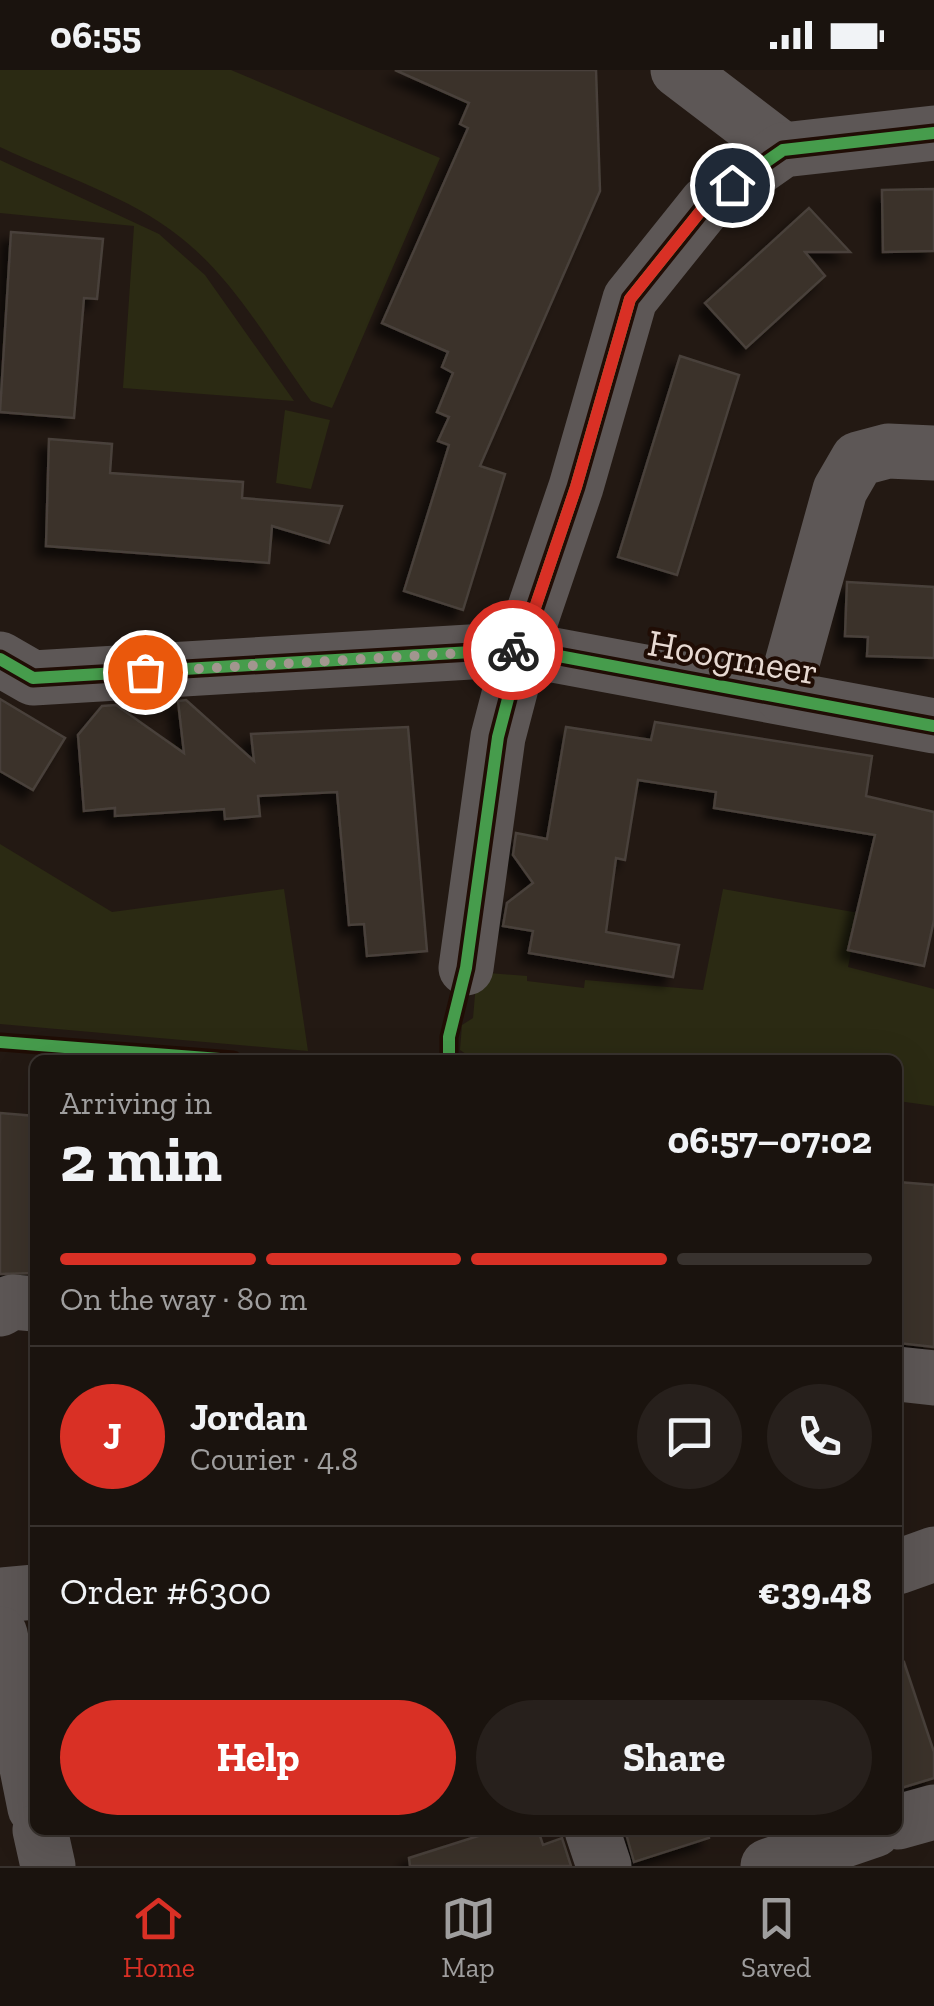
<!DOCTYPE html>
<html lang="en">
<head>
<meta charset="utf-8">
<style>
	:root { --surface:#1a130e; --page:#27201c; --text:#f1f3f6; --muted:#9f9e9e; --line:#38322e; --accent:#d93025 }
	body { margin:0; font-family:"Zilla Slab",serif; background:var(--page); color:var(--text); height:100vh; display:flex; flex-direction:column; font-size:38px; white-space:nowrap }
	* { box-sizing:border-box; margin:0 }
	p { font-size:32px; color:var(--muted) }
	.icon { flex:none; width:55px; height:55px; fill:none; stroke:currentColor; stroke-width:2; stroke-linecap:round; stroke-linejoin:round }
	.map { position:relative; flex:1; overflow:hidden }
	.side { position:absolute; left:30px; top:985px; width:872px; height:780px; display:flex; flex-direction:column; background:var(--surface); border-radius:15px; box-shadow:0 10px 40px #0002,0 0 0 2px var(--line) }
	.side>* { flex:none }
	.pin { position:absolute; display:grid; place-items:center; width:85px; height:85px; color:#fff; margin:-42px; border:5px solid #fff; border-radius:50%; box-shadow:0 2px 10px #0007 }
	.courier { position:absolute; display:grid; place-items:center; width:100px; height:100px; margin:-50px; border:8px solid #d93025; border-radius:50%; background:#fff; color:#222; box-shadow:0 2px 12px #0007 }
	.headline em { font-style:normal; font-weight:700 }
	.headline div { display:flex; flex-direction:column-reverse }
	.headline { display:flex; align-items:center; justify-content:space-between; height:170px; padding:0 30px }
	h1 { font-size:65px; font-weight:700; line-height:75px }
	.bar { display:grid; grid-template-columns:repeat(4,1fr); gap:15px 10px; align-content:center; height:120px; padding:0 30px }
	.bar i { height:12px; border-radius:8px; background:var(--line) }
	.bar .selected { background:var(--accent) }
	.bar p { grid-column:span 4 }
	.line { display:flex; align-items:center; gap:25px; padding:0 30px; border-top:2px solid var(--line) }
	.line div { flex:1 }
	.round { display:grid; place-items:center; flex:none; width:105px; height:105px; border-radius:52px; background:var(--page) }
	.cta { display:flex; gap:20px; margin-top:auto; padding:20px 30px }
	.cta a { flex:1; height:115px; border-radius:60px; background:var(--accent); color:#fff; font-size:40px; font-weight:700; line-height:115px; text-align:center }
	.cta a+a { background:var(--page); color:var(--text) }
	.status { display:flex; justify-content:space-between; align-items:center; height:70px; padding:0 50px; background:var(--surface); direction:ltr }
	.status svg { height:28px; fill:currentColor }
	.dock { display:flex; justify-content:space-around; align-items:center; height:140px; border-top:2px solid var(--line); background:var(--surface); font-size:28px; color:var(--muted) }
	.dock a { display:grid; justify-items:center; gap:5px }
	.dock .selected { color:var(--accent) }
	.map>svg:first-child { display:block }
	.green { fill:#2b2a13 }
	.building { fill:#3a322a; stroke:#48413a; stroke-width:2.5; filter:url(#shadow) }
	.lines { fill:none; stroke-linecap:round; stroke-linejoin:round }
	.minor { stroke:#5d5756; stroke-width:55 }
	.cycleway-casing { stroke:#200d05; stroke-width:19 }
	.cycleway { stroke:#469c4c; stroke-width:12 }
	.done { stroke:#a2968f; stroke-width:10; stroke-dasharray:0 18 }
	.route { stroke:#d93025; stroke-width:12 }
	.labels { text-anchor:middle; stroke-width:8; stroke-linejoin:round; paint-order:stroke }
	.street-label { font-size:38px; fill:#e7d9d2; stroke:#200d05 }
</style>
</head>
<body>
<div class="status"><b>06:55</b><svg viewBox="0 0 49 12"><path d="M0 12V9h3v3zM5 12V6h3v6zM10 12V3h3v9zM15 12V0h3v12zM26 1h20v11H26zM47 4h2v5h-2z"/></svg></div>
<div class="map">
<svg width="934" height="1796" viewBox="0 0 934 1796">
	<defs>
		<filter id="shadow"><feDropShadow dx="-9" dy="9" stdDeviation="5" flood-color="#0009"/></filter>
	</defs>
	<rect width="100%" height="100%" fill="#231913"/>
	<g class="green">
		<path d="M0,0h231l209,88 -108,250 -21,-7c-40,-55 -77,-122 -131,-164 -51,-41 -121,-62 -180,-90z"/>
		<path d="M0,90l159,74 46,41 89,126 -171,-13 11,-162 -134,-13z"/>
		<path d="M285,340l45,10 -19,69 -35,-6z"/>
		<path d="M0,774l112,68 172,-23 24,162 -308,-27z"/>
		<path d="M723,819l136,24 -11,54 86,22v117l-36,-5v-41h-423l-15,-10 2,-25 11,-7 4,-46 50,4v5l57,7 1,-8 118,10z"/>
	</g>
	<g class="building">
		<path d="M395,0h201l4,121 -120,275 25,8 -42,136 -59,-19 45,-146 -11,-4 11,-24 -12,-5 16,-39 -11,-6 6,-15 -66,-29 86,-195 -8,-4 9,-21z"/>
		<path d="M934,119v62l-51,1 -1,-62z"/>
		<path d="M809,138l41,44h-45l20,24 -79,72 -41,-45z"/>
		<path d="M11,162l92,7 -6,60 -13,-1 -10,120 -74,-6z"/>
		<path d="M680,286l59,19 -62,200 -59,-18z"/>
		<path d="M49,369l63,5 -2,29 133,9 -1,16 100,8 -13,37 -57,-17 -3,37 -223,-17z"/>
		<path d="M847,512l87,5v71l-67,-2 1,-19 -23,-1z"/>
		<path d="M0,629l65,39 -32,52 -33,-19z"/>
		<path d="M186,630l68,61 -3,-27 157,-7 19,224 -60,5 -3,-32 -15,1 -12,-133 -79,4 2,20 -35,3 -1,-10 -109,7v-8l-31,3 -6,-76 24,-29 14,-1 68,48 -6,-52z"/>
		<path d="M655,652l217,34 -6,40 68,16v108l-10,46 -76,-16 27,-115 -161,-27 2,-16 -78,-12 -13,80 -9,-2 -10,74 73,13 -6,32 -144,-24 4,-22 -30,-5 4,-23 26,-20 -20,-28 3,-22 31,6 19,-112 85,13z"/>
		<path d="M0,1043l35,3v157l-35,1z"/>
		<path d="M898,1112l36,3v162l-36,-4z"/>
		<path d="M904,1592l30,90v26l-36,11v-126z"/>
		<path d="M497,1760h41l5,15 19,-7 9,28h-161l-1,-8z"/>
		<path d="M625,1760h83l1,8 -75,24z"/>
	</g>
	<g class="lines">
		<g class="minor">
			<path d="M678,0l105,80"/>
			<path d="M0,589l33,19 488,-29 413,77"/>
			<path d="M783,626l57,-206 18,-31 30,-8 46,2"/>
			<path d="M466,898l32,-231 23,-88 55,-162 54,-188 77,-96 76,-53 151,-17"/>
			<path d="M0,1239l12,-7 23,2"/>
			<path d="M898,1304l36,4"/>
			<path d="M898,1497l36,-13"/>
			<path d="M0,1525l35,-3"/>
			<path d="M0,1564l35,174"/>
			<path d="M898,1752l36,-10"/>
			<path d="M40,1760l8,36"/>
			<path d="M592,1760l12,36"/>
			<path d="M768,1796l106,-36"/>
		</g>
		<defs>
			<g id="cycleway">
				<path d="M0,589l33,19 488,-29 413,77"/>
				<path d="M0,972l233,18"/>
				<path d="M449,990v-23l17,-69 32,-231 23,-88 55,-162 54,-188 77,-96 76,-53 151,-17"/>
			</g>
		</defs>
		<use href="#cycleway" class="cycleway-casing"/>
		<use href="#cycleway" class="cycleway"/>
	</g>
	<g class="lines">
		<path class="done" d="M145,602l368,-22"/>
		<path class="route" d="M513,580l8,-1 55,-162 54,-188 77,-96 25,-18"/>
	</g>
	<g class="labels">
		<g class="street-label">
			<text transform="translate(733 587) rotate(10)" y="13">Hoogmeer</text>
		</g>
	</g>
</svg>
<div class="pin" style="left:145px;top:602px;background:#ea580c"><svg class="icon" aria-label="bag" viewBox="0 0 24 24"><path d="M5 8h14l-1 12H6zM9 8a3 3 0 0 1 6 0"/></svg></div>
<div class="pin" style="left:732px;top:115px;background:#1f2937"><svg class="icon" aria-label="home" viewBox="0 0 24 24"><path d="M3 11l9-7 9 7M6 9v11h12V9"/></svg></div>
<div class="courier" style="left:513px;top:580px"><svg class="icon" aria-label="bike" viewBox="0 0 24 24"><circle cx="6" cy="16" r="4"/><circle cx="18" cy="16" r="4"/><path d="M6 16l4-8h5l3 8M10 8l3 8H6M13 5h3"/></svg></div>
<section class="side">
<div class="headline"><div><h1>2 min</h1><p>Arriving in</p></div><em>06:57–07:02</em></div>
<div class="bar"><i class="selected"></i><i class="selected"></i><i class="selected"></i><i></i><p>On the way · 80 m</p></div>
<div class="line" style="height:180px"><b class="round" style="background:var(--accent);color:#fff">J</b><div><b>Jordan</b><p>Courier · 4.8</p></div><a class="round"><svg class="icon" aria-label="chat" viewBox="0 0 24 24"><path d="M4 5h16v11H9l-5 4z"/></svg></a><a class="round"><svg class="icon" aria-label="phone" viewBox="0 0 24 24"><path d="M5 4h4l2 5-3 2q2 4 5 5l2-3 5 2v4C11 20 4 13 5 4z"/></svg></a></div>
<div class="line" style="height:130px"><div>Order #6300</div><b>€39.48</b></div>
<div class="cta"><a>Help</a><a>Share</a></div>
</section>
</div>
<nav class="dock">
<a class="selected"><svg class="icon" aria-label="home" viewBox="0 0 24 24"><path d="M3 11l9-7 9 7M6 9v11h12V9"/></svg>Home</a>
<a><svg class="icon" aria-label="map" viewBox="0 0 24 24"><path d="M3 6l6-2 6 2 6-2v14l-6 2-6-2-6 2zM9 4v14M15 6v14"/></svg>Map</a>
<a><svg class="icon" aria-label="saved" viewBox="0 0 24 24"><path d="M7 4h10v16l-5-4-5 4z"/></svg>Saved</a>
</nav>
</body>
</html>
